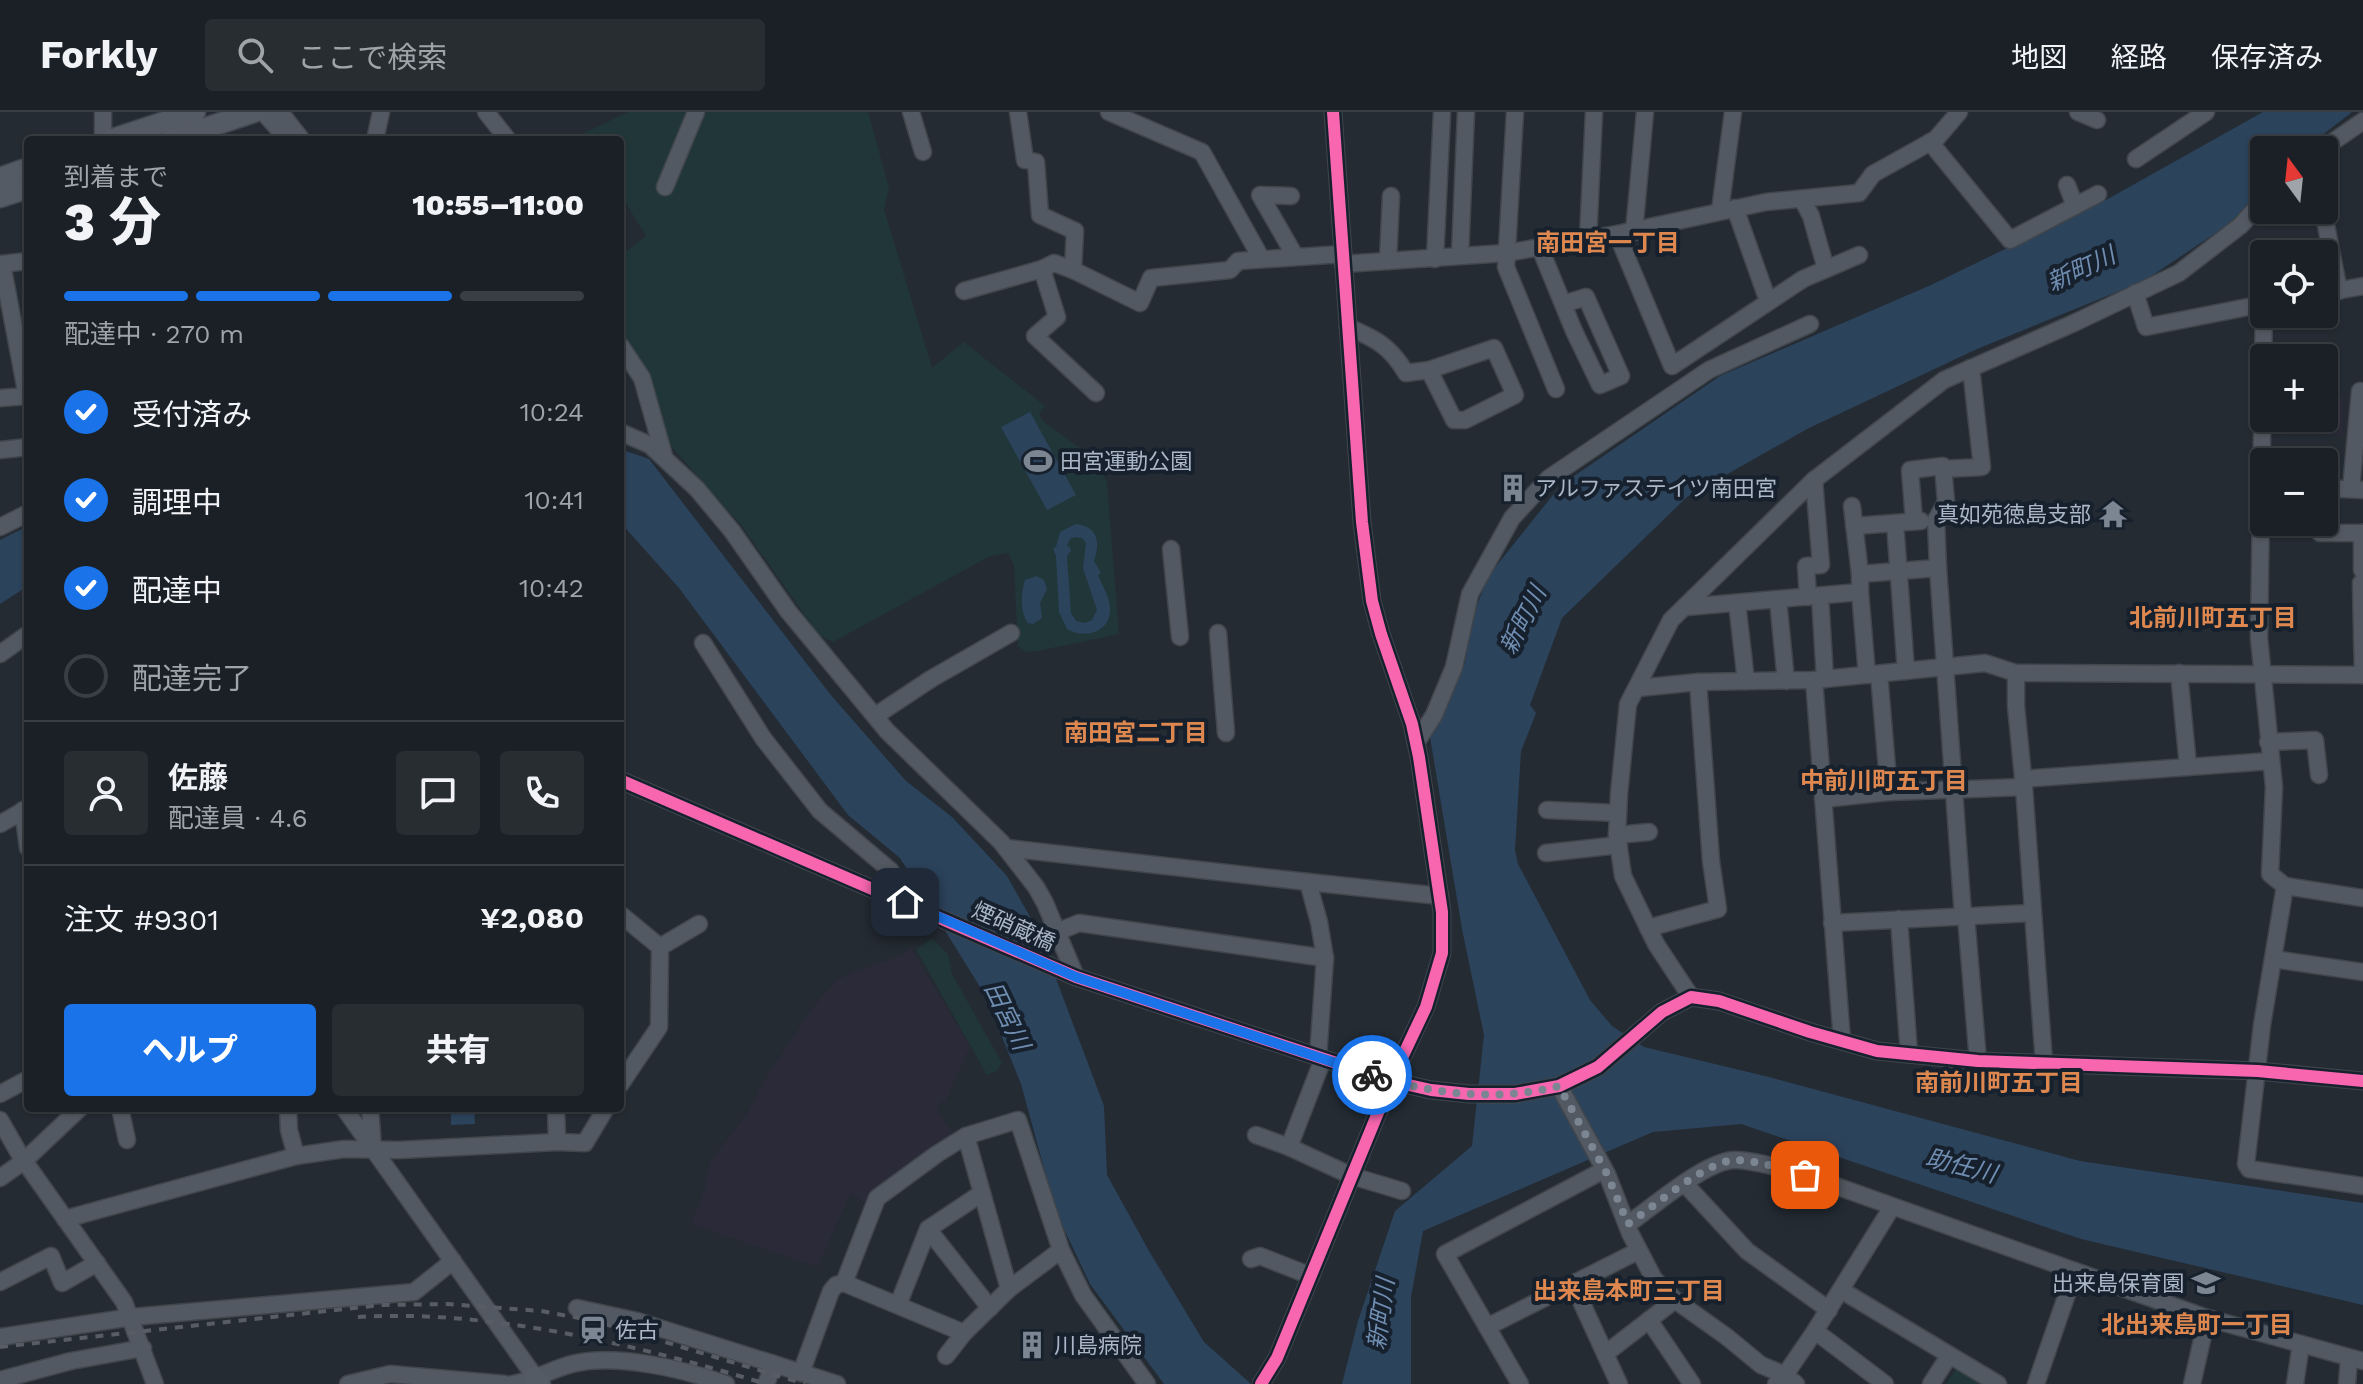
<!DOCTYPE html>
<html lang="ja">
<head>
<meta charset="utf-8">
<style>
	:root { --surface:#1b2026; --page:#282d32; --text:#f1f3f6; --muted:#a0a3a7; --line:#393e43; --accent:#1a73e8 }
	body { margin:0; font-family:"Work Sans","Noto Sans JP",sans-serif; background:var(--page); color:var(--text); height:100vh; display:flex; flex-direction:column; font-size:30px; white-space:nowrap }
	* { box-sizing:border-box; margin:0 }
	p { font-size:26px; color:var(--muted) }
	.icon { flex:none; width:44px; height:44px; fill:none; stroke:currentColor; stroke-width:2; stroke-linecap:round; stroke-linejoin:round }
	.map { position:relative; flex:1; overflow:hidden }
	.sheet { position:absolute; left:24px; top:24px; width:600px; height:976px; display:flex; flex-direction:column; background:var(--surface); border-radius:8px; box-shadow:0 2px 6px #0004,0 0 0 2px var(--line) }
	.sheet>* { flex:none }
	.needle { width:52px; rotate:345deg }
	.controls { position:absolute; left:2250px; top:24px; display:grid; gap:16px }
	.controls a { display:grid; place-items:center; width:88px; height:88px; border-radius:8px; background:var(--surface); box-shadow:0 2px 6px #0004,0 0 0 2px var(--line); font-size:40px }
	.pin { position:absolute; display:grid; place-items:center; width:68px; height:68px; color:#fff; margin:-34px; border-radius:16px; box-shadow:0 4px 12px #0006 }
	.courier { position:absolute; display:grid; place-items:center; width:80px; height:80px; margin:-40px; border:6px solid #1a73e8; border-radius:50%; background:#fff; color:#222; box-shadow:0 2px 10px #0007 }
	.head em { font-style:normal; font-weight:800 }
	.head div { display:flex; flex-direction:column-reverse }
	.head { display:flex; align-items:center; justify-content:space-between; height:136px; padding:0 40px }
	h1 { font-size:52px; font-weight:800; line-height:60px }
	.bar { display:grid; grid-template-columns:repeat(4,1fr); gap:12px 8px; align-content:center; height:96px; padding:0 40px }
	.bar i { height:10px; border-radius:6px; background:var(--line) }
	.bar .active { background:var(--accent) }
	.bar p { grid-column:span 4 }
	.line { display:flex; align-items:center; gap:20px; padding:0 40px; border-top:2px solid var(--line) }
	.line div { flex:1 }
	.round { display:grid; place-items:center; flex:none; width:84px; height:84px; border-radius:8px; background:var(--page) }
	ol { padding:0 40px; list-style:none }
	li { display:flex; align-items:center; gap:24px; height:88px }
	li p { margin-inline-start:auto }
	li .icon { padding:8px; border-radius:50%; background:var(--accent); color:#fff; stroke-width:4 }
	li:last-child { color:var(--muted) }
	li i { width:44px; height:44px; border:4px solid var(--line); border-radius:50% }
	.action { display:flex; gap:16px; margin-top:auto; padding:16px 40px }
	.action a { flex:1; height:92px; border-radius:8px; background:var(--accent); color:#fff; font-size:32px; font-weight:800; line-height:92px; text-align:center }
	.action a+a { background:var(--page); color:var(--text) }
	header { display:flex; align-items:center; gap:48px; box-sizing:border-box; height:112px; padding:0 40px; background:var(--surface); border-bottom:2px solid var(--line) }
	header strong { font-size:38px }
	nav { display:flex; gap:44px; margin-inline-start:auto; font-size:28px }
	.search { width:560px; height:72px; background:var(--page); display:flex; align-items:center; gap:20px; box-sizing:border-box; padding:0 28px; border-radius:8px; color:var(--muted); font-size:30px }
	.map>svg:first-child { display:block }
	.medical { fill:#2b2a39 }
	.green { fill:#213639 }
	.water { fill:#2c435c; fill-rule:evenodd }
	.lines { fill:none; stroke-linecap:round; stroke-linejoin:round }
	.minor-casing { stroke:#40464c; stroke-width:19 }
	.major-casing { stroke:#414750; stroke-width:23 }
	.minor { stroke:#535962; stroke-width:16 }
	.major { stroke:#555b64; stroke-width:20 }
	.rail { stroke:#585d65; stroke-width:4; stroke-dasharray:8 8; stroke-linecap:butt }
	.cycleway-casing { stroke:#17212e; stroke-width:17 }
	.cycleway { stroke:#f766af; stroke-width:12 }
	.done { stroke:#7c8693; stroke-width:8; stroke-dasharray:0 14.4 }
	.route { stroke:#1a73e8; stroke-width:10 }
	.labels { text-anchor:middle; stroke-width:8; stroke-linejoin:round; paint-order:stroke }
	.poi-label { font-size:22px; fill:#abb7c7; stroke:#17212e; text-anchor:start }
	.street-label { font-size:22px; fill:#abb7c7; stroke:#17212e }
	.neighbourhood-label { font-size:24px; font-weight:bold; fill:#de884f; stroke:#17212e }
	.water-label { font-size:24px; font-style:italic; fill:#708eb2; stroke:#17212e }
</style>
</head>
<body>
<header>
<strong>Forkly</strong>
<div class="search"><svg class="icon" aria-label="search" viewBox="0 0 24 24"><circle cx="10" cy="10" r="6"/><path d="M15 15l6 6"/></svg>ここで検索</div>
<nav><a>地図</a><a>経路</a><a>保存済み</a></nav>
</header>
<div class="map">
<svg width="2363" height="1272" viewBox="0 0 2363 1272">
	<rect width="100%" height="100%" fill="#242b33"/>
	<g class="medical">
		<path d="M2324,285h19v38h-60v-17h41z"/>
		<path d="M911,836l59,99 -25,55 -3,-1 -5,8 17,27 -85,70 -18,-13 -34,74 -126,-43 14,-34 1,-15 7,-17 33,-43 21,-39 45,-68 25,-28 19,-9 44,-15z"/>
	</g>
	<g class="green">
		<path d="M628,0h240l21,76 -5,21 48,159 32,-26 81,64 -6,8 4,7 49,36 15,25 12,152 -81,17 -12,1 -8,-6 -4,-81 -6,-12 -18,3 -157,86 -14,-7 -78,-110 -71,-80 -27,-77 -23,-33v-79l26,-20 -26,-42v-54h-34l-4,-6z"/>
		<path d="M932,827l16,15 4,20 50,89 -6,8 -9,4 -71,-126z"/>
		<path d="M1957,1256l23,16h-34z"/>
	</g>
	<g class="water">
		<path d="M2263,0h89l-49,38h-39v40l-29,30 -91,61 -167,68 -170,80 -120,68 -125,121 -32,87 6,8 -15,38 -6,99 3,14 72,136 22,26 32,21 125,30 311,84 283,42v102l-282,-66 -340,-115 -88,8 -230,99 -12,66v87h-69l16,-63 37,-110 77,-65 12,-111 -22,-106 -32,-192 35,-74 6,-43 18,-45 72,-90 159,-109 211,-91 175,-85z"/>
		<path d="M1030,300l46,83 -29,15 -46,-83z"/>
		<path d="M620,337l29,10 181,235 76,87 46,36 55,59 31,55 66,175 3,69 42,76 55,91 47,42h-87l-74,-100 -34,-72 -35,-128 -36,-89 -85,-137 -52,-43 -169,-227 -59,-66z"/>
		<path d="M1076,412c23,3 24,19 18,37l7,12 -3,2c4,10 11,21 12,32 2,25 -25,33 -43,22l-8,-17 -3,-56 -3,-8 3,-1 4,-15zM1075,425l7,1 4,5 -3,25 14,42 -5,10 -7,3 -9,-2 -5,-8 -4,-57 4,-5 -1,-4 -3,-1 3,-7z"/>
		<path d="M28,414v60l-28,18v-64z"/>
		<path d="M1036,464l8,4 3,9 -7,14 2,15 -9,6 -5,-1c-8,-10 -7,-31 -3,-43z"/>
		<path d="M451,996h23l1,16 -24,1z"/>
	</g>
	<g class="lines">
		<defs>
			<g id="minor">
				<path d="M103,0v28"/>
				<path d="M263,0l25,28"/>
				<path d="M280,0l22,28"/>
				<path d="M486,0l22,28"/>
				<path d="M911,0l12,40"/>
				<path d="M1018,0l7,48 11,2 4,53 35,16 -2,39 67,33 11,-25 79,-8 8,-9 105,-7"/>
				<path d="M1109,0l93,40 59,106"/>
				<path d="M1515,0l-9,155 50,122"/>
				<path d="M2078,0l19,8"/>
				<path d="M375,28l6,-28"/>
				<path d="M1930,30l80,98 88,-46"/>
				<path d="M2321,38l42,-29"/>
				<path d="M2136,47l70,-47"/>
				<path d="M2067,73l8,21"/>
				<path d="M665,75l31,-75"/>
				<path d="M1291,84l-31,-1 35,61"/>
				<path d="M1802,87l9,17 15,53"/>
				<path d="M1735,96l33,93"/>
				<path d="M2323,98l16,81"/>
				<path d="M1720,99l13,-99"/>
				<path d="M1634,120l11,-120"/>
				<path d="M1617,122l149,-32 93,-9 14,-19 63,-35 23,-27"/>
				<path d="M1588,127l6,-127"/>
				<path d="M1540,136l34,83 26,54 21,-9 -35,-79 -23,7"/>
				<path d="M1460,143l6,-143"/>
				<path d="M1435,147l7,-147"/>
				<path d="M1388,149l3,-65"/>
				<path d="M0,152l28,-3"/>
				<path d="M1343,152l163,-11 111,-19 55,132 131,-87 56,-24"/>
				<path d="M1073,158l-19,-7 -12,6 15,48 -22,19 61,57"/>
				<path d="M964,179l78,-22"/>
				<path d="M2135,181l11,34 117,-23"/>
				<path d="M2324,181l39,-7"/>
				<path d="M2264,192l-5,334 15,149 -4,87 15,12 -23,139 -16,139 3,5 114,17"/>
				<path d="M1348,215c28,12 42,19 58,46l23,-3 25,50h11l50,-25 -21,-47 -65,22"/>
				<path d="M620,233l22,33 22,78"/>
				<path d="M0,286l27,-2 -25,-132"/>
				<path d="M620,320l30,13 47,44 35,42 56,80 99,120 114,111 35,45 9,16 31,74"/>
				<path d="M0,338l28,-3"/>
				<path d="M1943,357l39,-2 -11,-99"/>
				<path d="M2324,376l39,2"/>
				<path d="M2351,377l9,-98"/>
				<path d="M1852,394l8,68"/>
				<path d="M1914,409l-4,-51 33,-4 3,36 -10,18 2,48 25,348"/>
				<path d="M1854,414l41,-3"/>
				<path d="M0,415l28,-14"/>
				<path d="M2320,421h43"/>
				<path d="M2362,421v37"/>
				<path d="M1171,437l9,88"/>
				<path d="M2361,471l2,92"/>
				<path d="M1860,480l7,83"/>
				<path d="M1820,484l5,83"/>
				<path d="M1808,485l-2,-31 15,-1 -7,-85"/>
				<path d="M1778,488l8,81"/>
				<path d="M1737,491l9,78"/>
				<path d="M1686,495l174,-15v-18l78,-6"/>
				<path d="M1218,521l8,100"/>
				<path d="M703,531l60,95 57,73 71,60 9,28"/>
				<path d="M0,542l28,-20"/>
				<path d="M1906,559l-11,-148 26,-2"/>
				<path d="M2016,561v33l8,81 20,276"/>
				<path d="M2179,561l9,93"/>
				<path d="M1879,562l10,118"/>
				<path d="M1814,568l28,361"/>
				<path d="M1638,576l60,-6 116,-2 171,-17 31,10 347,2"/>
				<path d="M875,604l56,-37 80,-46"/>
				<path d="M2268,630l47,-2 4,35"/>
				<path d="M1416,631l18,-28 20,-48 16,-73 42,-76 37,-40 160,-108 101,-46"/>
				<path d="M2023,667l248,-18"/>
				<path d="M620,668l456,197 315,104 40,9 38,4h46l44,-8 39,-19 64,-55 29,-15 28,4 91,31 67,19 101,10 280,10 105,10"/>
				<path d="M1823,687l66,-7 135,-5"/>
				<path d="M23,698l5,38"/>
				<path d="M1547,698l71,3"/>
				<path d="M0,712l28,-16"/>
				<path d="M1617,723l32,-3"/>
				<path d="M1006,736l302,34 11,40 6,36 -246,-35 -22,9"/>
				<path d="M1546,741l73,-8"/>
				<path d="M1308,770l132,14"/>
				<path d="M2285,774l78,12"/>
				<path d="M620,802l40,33 -1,80 -39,58"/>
				<path d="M1966,804l12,145"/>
				<path d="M1899,807l10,135"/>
				<path d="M1832,811l200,-10"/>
				<path d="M1648,816l70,-19 -7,-48 -13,-179"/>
				<path d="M660,835l39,-23"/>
				<path d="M2273,847l90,13"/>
				<path d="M1691,885l-35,-53 -33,-68 -6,-41 2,-41 9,-90 43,-84 143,-140 130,-100 130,-57 105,-50 61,-47 24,-26"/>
				<path d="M1318,945l7,-99"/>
				<path d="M1323,947l-34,88 63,29 50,15"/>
				<path d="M1559,974l48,88 23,59 24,46 21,21 52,37 34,28 24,10 11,9"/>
				<path d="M0,982l28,-15"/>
				<path d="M120,996l7,32"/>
				<path d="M288,996l1,22 7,26"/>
				<path d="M344,996l191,269"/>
				<path d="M370,996l3,41"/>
				<path d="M0,1008l20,35 104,147 31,82"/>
				<path d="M1256,1023l33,12"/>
				<path d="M557,1030l28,1 21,-35"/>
				<path d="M0,1066l24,-17 56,-53"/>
				<path d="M1685,1072l62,67 82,59"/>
				<path d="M65,1107l231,-63 48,-7 55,1 158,-8 -1,-34"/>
				<path d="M1628,1112c25,-17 79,-65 108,-64 23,1 47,9 69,15l402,143 156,43"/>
				<path d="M928,1117l62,79"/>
				<path d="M1061,1138l-52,39 -43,-153 52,-16 43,130 22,45 64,89"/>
				<path d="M1251,1147l9,-3 51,20"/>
				<path d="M0,1170l51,-26 11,27 35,-20"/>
				<path d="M844,1171l33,-85 60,-44 29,-18"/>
				<path d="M1573,1172l46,100"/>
				<path d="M1841,1178l157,94"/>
				<path d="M898,1193l30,-76 54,-36"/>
				<path d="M577,1196l60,13 137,43"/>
				<path d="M1649,1208l43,64"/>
				<path d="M1487,1215l151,-76"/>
				<path d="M1815,1219l70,53"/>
				<path d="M0,1225l132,-20 282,-25 39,-31"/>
				<path d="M1605,1242l70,-54"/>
				<path d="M946,1244l18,-23"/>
				<path d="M801,1261l30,-82 5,-6 8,-2 120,50 45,-44"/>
				<path d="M0,1268l71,-19 72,-13"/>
				<path d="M348,1272l42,-10 115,10"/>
				<path d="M513,1272c20,-3 39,-15 59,-20 45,-11 110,5 154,20"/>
				<path d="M766,1272l8,-20 63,20"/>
				<path d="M1261,1272l16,-26 114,-277 35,-74 16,-54v-41l-23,-155 -7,-33 -31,-90 -9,-33 -10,-79 -29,-410"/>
				<path d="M1520,1272l-75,-130 159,-84"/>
				<path d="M1776,1272l9,-9 30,-44 77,-124"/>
				<path d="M1931,1272l18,-28"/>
				<path d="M2036,1272l39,-113"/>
				<path d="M2192,1272l15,-66"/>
				<path d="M2295,1272l6,-40"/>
				<path d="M2347,1272l2,-26"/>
			</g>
			<g id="major">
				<path d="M110,28l85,-28"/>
				<path d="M170,28l84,-28"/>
				<path d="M0,66l28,-10"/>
				<path d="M0,85l28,-9"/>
				<path d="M535,1265l5,7"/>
			</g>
		</defs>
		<use href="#minor" class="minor-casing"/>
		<use href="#major" class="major-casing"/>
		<use href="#minor" class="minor"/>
		<use href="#major" class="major"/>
		<g class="rail">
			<path d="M358,1205c131,-8 279,28 405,66"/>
			<path d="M0,1235l381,-42 66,-1 94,7 54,10 210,63"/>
		</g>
		<defs>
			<g id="cycleway">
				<path d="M620,668l456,197 315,104 40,9 38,4h46l44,-8 39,-19 64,-55 29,-15 28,4 91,31 67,19 101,10 280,10 105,10"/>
				<path d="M1261,1272l16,-26 114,-277 35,-74 16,-54v-41l-23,-155 -7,-33 -31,-90 -9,-33 -10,-79 -29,-410"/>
			</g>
		</defs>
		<use href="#cycleway" class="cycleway-casing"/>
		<use href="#cycleway" class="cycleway"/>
	</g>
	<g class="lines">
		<path class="done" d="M1372,963c60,19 125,27 187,11l48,88 21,50c26,-17 79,-64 108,-64 23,1 47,9 69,15"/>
		<path class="route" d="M905,790l171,75 296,98"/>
	</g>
	<defs>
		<symbol id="stadium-bare" viewBox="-9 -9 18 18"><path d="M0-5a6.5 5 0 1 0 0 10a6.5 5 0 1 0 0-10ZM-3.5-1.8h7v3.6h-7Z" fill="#7c8693" stroke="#17212e" stroke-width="2.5" paint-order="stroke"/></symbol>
		<symbol id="building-bare" viewBox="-9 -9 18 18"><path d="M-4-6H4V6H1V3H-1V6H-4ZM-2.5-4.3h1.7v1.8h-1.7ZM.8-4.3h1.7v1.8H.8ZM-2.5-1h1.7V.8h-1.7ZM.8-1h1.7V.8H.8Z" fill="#7c8693" stroke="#17212e" stroke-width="2.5" paint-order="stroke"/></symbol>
		<symbol id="temple-bare" viewBox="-9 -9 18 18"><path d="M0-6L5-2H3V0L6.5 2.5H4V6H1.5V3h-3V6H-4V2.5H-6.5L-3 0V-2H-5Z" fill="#7c8693" stroke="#17212e" stroke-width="2.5" paint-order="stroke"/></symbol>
		<symbol id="school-bare" viewBox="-9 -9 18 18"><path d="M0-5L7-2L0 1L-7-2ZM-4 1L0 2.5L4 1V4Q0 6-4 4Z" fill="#7c8693" stroke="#17212e" stroke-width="2.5" paint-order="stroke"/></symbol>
		<symbol id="station-bare" viewBox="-9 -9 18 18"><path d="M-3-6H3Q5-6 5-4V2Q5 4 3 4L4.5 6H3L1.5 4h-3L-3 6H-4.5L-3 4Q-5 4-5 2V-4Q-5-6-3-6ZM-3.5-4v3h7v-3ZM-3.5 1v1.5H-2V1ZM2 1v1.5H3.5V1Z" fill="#7c8693" stroke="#17212e" stroke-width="2.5" paint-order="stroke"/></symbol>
	</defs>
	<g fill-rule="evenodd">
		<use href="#stadium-bare" x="1018" y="329" width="40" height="40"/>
		<use href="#building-bare" x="1493" y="356" width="40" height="40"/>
		<use href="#temple-bare" x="2093" y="382" width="40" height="40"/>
		<use href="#school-bare" x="2186" y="1151" width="40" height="40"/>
		<use href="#station-bare" x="573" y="1198" width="40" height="40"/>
		<use href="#building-bare" x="1012" y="1213" width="40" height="40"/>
	</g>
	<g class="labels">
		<g class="poi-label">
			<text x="1060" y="357">田宮運動公園</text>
			<text x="1535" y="384">アルファステイツ南田宮</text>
			<text x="2091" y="410" text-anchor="end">真如苑徳島支部</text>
			<text x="2184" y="1179" text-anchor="end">出来島保育園</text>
			<text x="615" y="1226">佐古</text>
			<text x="1054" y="1241">川島病院</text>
		</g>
		<g class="street-label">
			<text transform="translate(1014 814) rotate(24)" y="8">煙硝蔵橋</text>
		</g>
		<g class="neighbourhood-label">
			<text x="1608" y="139">南田宮一丁目</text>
			<text x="2213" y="514">北前川町五丁目</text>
			<text x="1136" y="629">南田宮二丁目</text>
			<text x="1884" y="677">中前川町五丁目</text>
			<text x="1999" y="979">南前川町五丁目</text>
			<text x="1629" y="1187">出来島本町三丁目</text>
			<text x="2197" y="1221">北出来島町一丁目</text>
		</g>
		<g class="water-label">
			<text transform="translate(2081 157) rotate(-25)" y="8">新町川</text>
			<text transform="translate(1523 508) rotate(-63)" y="8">新町川</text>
			<text transform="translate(1007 904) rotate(64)" y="8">田宮川</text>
			<text transform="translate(1961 1054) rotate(14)" y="8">助任川</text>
			<text transform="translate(1381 1202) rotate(-82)" y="8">新町川</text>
		</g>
	</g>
</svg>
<div class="controls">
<a><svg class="needle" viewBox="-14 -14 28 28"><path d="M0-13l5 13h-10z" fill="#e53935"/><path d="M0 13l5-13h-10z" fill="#a0a3a7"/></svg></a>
<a><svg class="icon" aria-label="locate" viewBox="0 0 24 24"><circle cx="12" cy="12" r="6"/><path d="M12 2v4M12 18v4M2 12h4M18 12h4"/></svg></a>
<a>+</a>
<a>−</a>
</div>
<div class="pin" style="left:1805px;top:1063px;background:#ea580c"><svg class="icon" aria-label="bag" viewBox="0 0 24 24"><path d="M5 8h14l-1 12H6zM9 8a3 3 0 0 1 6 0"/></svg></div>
<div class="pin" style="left:905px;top:790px;background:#1f2937"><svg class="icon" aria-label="home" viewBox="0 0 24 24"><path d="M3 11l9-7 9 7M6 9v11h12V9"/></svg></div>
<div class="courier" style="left:1372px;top:963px"><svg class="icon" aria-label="bike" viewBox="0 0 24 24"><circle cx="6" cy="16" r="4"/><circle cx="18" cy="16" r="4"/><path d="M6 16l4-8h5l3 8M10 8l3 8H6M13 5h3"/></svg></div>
<section class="sheet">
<div class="head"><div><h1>3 分</h1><p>到着まで</p></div><em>10:55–11:00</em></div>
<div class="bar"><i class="active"></i><i class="active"></i><i class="active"></i><i></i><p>配達中 · 270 m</p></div>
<ol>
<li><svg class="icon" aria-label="check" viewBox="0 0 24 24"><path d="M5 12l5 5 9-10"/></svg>受付済み<p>10:24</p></li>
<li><svg class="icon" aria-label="check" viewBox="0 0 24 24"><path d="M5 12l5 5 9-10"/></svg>調理中<p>10:41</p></li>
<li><svg class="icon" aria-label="check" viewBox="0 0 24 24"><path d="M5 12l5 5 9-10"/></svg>配達中<p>10:42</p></li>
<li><i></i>配達完了</li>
</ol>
<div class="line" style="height:144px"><a class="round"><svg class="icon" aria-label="person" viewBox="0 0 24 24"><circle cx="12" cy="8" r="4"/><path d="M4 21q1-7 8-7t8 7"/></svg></a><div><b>佐藤</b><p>配達員 · 4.6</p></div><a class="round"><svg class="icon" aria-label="chat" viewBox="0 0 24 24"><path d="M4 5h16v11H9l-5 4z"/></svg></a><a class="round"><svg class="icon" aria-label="phone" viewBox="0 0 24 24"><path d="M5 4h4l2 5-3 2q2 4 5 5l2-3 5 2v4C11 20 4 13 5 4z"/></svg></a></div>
<div class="line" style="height:104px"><div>注文 #9301</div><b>¥2,080</b></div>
<div class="action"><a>ヘルプ</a><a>共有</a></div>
</section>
</div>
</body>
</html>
